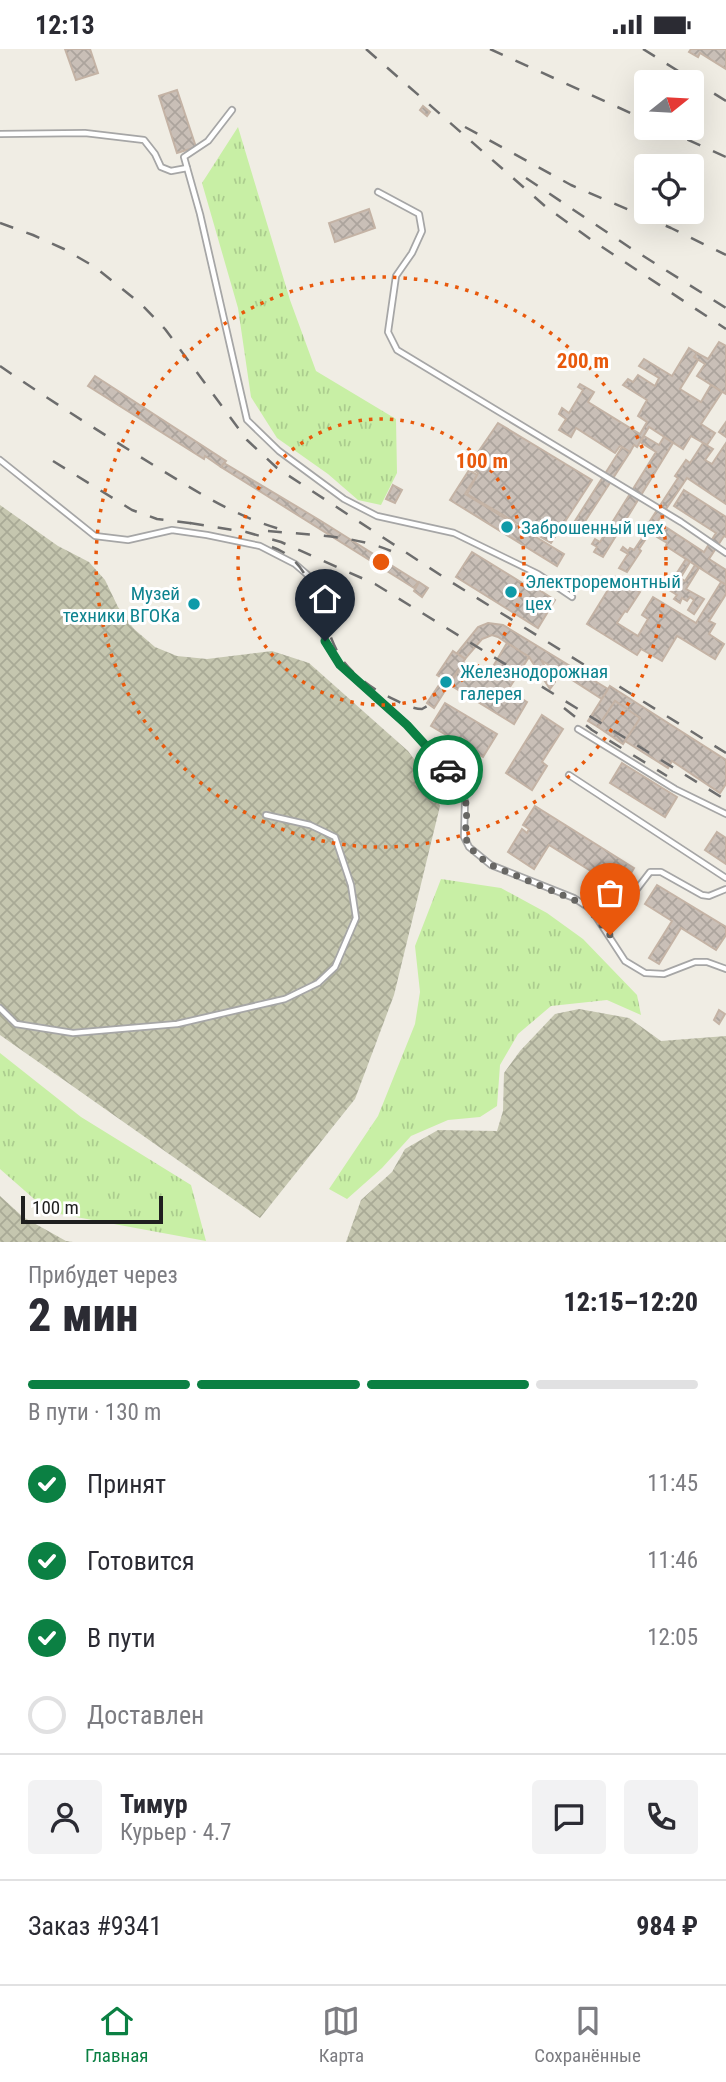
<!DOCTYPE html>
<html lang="ru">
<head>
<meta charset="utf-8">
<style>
	:root { --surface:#fff; --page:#f2f2f3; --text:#2b2b33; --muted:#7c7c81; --line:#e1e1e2; --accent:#0b8043 }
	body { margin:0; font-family:"Roboto Condensed",sans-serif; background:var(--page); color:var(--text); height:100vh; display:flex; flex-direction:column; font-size:26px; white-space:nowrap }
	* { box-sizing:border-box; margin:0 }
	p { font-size:23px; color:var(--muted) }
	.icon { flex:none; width:38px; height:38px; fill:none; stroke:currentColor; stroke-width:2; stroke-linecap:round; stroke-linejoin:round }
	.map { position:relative; height:1193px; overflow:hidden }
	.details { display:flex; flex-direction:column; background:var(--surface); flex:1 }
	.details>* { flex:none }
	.needle { width:46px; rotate:72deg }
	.buttons { position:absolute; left:634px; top:21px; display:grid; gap:14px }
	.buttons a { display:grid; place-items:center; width:70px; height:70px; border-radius:7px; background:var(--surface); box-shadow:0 7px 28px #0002; font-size:35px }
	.scale { position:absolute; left:21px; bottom:18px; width:142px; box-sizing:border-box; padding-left:7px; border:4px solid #1f1f1f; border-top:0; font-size:19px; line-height:24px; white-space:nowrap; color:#1f1f1f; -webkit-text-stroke:5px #fff; paint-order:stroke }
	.pin { position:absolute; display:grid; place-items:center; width:60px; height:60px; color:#fff; margin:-72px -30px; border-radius:50% 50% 50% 0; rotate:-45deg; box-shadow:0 0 7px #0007 }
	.pin .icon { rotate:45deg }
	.courier { position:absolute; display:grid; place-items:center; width:70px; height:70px; margin:-35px; border:5px solid #0b8043; border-radius:50%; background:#fff; color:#222; box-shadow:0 2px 9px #0007 }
	.summary em { font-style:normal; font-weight:800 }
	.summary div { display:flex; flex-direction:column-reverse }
	.summary { display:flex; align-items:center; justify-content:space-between; height:119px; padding:0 28px }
	h1 { font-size:46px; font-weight:800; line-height:52px }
	.bar { display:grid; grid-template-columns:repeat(4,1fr); gap:10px 7px; align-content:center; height:84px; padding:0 28px }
	.bar i { height:9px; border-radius:5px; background:var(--line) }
	.bar .selected { background:var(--accent) }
	.bar p { grid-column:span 4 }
	.line { display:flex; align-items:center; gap:18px; padding:0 28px; border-top:2px solid var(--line) }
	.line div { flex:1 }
	.round { display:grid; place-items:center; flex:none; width:74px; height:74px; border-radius:7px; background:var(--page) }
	ol { padding:0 28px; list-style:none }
	li { display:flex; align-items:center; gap:21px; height:77px }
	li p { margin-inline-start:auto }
	li .icon { padding:7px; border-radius:50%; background:var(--accent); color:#fff; stroke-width:4 }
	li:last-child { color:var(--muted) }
	li i { width:38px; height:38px; border:4px solid var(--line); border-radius:50% }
	.status { display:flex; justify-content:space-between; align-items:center; height:49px; padding:0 35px; background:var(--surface); direction:ltr }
	.status svg { height:19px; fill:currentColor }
	.tab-bar { display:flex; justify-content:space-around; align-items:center; height:98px; border-top:2px solid var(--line); background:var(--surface); font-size:19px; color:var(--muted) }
	.tab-bar a { display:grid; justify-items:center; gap:4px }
	.tab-bar .selected { color:var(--accent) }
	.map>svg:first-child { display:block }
	.construction { fill:url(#construction-cross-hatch) }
	.grass { fill:url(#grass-tufts) }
	.building { fill:url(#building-cross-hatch); stroke:#c4b3a5; stroke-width:2 }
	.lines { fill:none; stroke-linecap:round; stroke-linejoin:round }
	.lane-casing { stroke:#a6a6a6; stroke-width:8 }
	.lane { stroke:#fff; stroke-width:4.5 }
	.rail { stroke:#6d6d6d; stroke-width:2.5; stroke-dasharray:14 14; stroke-linecap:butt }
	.done { stroke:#686764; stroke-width:7; stroke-dasharray:0 12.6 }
	.route { stroke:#0b8043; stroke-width:9 }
	.ring { fill:none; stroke:#e8590c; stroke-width:3.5; stroke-dasharray:3.5 7 }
	.culture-dot { fill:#0f9aa8; stroke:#fff; stroke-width:2.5 }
	.labels { text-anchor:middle; stroke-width:6; stroke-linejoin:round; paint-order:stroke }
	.culture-label { font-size:19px; fill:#0d838f; stroke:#fff; text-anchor:start }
	.centre { fill:#e8590c; stroke:#fff; stroke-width:3.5 }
	.ring-label { font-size:21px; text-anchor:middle; font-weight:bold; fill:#e8590c; stroke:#fff; stroke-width:6; stroke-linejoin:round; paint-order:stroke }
</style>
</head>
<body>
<div class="status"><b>12:13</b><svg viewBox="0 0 49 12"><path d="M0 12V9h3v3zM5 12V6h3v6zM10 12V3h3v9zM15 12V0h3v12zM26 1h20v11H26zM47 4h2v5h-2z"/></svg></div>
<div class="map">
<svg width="726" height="1193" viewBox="0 0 726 1193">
	<defs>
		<pattern id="construction-cross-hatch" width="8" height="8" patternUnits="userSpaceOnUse" patternTransform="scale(1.75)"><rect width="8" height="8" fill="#c5c6af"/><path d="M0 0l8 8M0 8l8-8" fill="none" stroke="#a9aa96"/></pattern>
		<pattern id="grass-tufts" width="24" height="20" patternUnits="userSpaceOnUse" patternTransform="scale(1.75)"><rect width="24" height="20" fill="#c8efa5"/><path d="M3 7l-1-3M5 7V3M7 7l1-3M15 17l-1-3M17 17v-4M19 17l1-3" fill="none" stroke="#abcc8e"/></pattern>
		<pattern id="building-cross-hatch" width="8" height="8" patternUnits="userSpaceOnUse" patternTransform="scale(1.75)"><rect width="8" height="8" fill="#c9bfb7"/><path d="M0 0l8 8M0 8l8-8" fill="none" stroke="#aca49d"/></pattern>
	</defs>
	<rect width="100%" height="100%" fill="#f0ede4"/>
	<g class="construction">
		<path d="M0,456l58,41 31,16 16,18 13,27 16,22 21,18 22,9 30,3 65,-8 37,12 99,88 21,28 11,27 -46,189 -39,104 -95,119 -260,-183z"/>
		<path d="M579,960l50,9 32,23 65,-5v206h-380l15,-42 31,-28 13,-23 33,-19 59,1 6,-20 1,-38 16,-22 35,-37z"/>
		<path d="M0,1147l23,21 43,24 7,1h-73z"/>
	</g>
	<g class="grass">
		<path d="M238,78l52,173 26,71 80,48 1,54 -16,32 -23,-5 -30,-26 -51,-36 -26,-41 -13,-89 -36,-125z"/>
		<path d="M441,830l60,9 46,25 36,26 54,56 4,20 -34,-15 -56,6 -33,28 -18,31 -3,41 -17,11 -32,3 -37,16 -29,32 -35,31 -18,-10 49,-73 37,-92 5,-32 -5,-46z"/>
		<path d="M0,1004l81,64 110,68 15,56 -157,-29 -49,-43z"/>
	</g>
	<g class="building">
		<path d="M65,0h25l8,24 -22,7z"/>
		<path d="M691,0h35v20l-26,-16 -2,4 -9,-5z"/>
		<path d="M177,41l19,57 -19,6 -18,-57z"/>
		<path d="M423,57l7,6 -3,4 -7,-6z"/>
		<path d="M369,160l6,19 -40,14 -6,-19z"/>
		<path d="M719,293l7,4v48l-29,-18 8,-12 -11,-7 3,-4 11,6z"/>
		<path d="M689,299l8,5 -3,4 4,3 -18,29 21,13 10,-17 11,7 -21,32 14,9 -8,12 -16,-9 -8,13 -34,-22 -12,20 -3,-2 -4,7 -10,-6 -5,7 -39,-25 -5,9 -12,-7 7,-11 -7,-5 3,-6 7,5 14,-23 -5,-3 2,-3 14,8 -6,10 52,32 7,-12 -9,-6 9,-16 -24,-15 5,-6 5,3 5,-7 17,11 4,-8 -20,-12 5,-7 28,17z"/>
		<path d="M95,327l131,85 -5,6 -16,-11 -1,3 -116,-73z"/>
		<path d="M726,373v15l-7,-5z"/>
		<path d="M498,374l94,57 -41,63 -84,-49 11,-21 -10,-6z"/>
		<path d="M644,387l15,9 5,-8 9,6 -70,114 -9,-5 3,-5 -5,-3 3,-5 5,3 56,-90 -16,-10z"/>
		<path d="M703,394l10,6 -8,11 7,4 14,-21v61l-39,-26 -48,71 2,2 -14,21 -8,-4 9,-14 -7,-4 2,-3 5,4 2,-3 4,2 14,-21 -2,-2 32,-49 -3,-2 11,-16 4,3z"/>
		<path d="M622,398l8,5 -50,77 -7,-5z"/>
		<path d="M224,414l97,58 97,61 -4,6 -193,-121z"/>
		<path d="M469,421l8,5 -12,19 99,60 -7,12 -107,-66z"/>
		<path d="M393,436l9,5 -7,13 -9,-4z"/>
		<path d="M684,441l42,27v20l-2,-1 -15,23 17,11v15l-60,-39 1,-3 -10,-6 7,-11 40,26 12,-19 -42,-27z"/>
		<path d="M472,503l52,32 1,-3 30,19 -17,28 -82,-51z"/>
		<path d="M686,510l4,3 -12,20 -5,-3z"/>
		<path d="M695,516l4,3 -13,21 18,10 -10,15 -6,-4 6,-10 -4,-3 -3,4 -5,-3 -2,5 -6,-4 3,-4 -11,-7 6,-9 6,3 2,-4 5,3z"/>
		<path d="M616,528l24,15 -13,20 -2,-1 -8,12 21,13 10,-17 -6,-4 11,-18 43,26 25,-41 5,3v9l-17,27 6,3 -6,10 15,10 -9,15 -38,-23 -15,25 -21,-12 -4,6 -50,-31z"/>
		<path d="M419,533l9,6 -6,9 -8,-6z"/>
		<path d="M488,574l15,2 105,64 -6,10 -61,-39 14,22 -5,7 -21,-32 -31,-20 -6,-2 -10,4 -17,20 -8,-6 21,-26z"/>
		<path d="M507,594l22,14 -21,33 19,12 -13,22 -64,-39 13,-23 9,6 -2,2 15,10z"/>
		<path d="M453,602l12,8 -31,49 -7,-5 16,-24 -6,-4z"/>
		<path d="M610,637l116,74v24l-6,9 -48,-32 -4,7 -43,-27 15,-23 -25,-17 -17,26 -10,-6z"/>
		<path d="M615,652l25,17 -17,26 -25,-17z"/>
		<path d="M445,654l52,31 -14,23 -52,-31z"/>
		<path d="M542,666l21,14 -21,33 5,4 -15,24 -26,-17z"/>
		<path d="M622,714l55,34 -12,20 -55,-34z"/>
		<path d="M535,757l99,62 -13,22 -8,-4 -5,8 -12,-7 6,-9 -53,-33 -15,24 -26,-17 14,-23 5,4 2,-4 -6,-4z"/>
		<path d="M717,783l9,6v26l-21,-14z"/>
		<path d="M657,836l69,42v8l-10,15 -35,-22 -22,36 -10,-6 23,-37 -27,-17z"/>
		<path d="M719,961l6,4 -6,10 -5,-4z"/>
	</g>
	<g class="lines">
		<defs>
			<g id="lane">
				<path d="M232,61l-24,31 -24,16 16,57 47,206 32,31 65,48 33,17 77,17 84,41 34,23"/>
				<path d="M0,85l85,-1 59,7 11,14 6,13 10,4 16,-3"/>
				<path d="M378,143l41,22 3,17 -10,22 -16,23 -8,56 9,18 284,172 45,31"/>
				<path d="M0,411l95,76 33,4 44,-10 35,5 53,11 35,18 15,13 5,8 4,9 6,47 15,24 67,60 49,55 9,21 -1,36 5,10 22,18 83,33 18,12 10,3 18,-5 7,-6 23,-30h11l41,23 7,1 17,-7"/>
				<path d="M578,680l97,60 51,25"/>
				<path d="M569,726l157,103"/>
				<path d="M593,863l32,49 20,12 19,1 31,-12h12l19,7"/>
				<path d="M0,959l16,16 57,9 104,-9 108,-25 33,-16 17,-16 21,-49 -5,-33 -16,-48 -25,-12 -44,-10"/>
			</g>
		</defs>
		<use href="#lane" class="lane-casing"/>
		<use href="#lane" class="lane"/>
		<g class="rail">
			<path d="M366,0l180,158 47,34 133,88"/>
			<path d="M490,0l156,71"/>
			<path d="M643,0l83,52"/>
			<path d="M465,78l106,58 100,43 55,27"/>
			<path d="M662,79l64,29"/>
			<path d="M526,129l103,69 97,61"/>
			<path d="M0,174l33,12 31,14 31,18 46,37 24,25 82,111 30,28 171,112 278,173"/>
			<path d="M0,317c51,35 103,68 155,100 41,25 79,50 125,63"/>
			<path d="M53,412l79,49 25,9 41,5"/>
			<path d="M190,474l56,9 35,10 94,42 351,216"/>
			<path d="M268,482c41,4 85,4 123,20"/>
			<path d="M272,498c45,15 47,76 69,111 11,16 30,30 46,38 11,5 23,13 35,13l7,-4"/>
			<path d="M564,659l28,22 75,46"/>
		</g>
	</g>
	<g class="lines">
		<path class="done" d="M448,721c7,8 14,17 17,28 7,36 -14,40 26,67l95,40 24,30"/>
		<path class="route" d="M325,592l15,24 67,60 41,45"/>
	</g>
	<g class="ring">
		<circle cx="381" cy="513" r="143"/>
		<circle cx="381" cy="513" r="285"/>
	</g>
	<g class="culture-dot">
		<circle cx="507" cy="478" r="7"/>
		<circle cx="511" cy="543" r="7"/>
		<circle cx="194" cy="555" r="7"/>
		<circle cx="446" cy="633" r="7"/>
	</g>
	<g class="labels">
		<g class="culture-label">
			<text x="521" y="485">Заброшенный цех</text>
			<text x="525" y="539">Электроремонтный<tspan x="525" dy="22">цех</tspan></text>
			<text x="180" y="551" text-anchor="end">Музей<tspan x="180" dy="22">техники ВГОКа</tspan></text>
			<text x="460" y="629">Железнодорожная<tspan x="460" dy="22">галерея</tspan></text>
		</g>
	</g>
	<circle cx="381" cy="513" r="10" class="centre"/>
	<g class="ring-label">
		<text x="583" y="319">200 m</text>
		<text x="482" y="419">100 m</text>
	</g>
</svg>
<div class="buttons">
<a><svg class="needle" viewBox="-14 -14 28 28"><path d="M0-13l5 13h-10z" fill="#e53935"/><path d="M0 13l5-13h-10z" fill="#7c7c81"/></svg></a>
<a><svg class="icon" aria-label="locate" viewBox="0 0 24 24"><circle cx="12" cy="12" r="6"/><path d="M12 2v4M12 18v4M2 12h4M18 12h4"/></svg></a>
</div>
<div class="scale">100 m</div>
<div class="pin" style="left:610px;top:886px;background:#ea580c"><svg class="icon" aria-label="bag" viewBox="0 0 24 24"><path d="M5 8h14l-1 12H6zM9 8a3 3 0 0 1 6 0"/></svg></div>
<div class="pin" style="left:325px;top:592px;background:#1f2937"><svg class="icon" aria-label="home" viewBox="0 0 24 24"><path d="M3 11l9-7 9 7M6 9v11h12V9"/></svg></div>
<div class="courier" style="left:448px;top:721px"><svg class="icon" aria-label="car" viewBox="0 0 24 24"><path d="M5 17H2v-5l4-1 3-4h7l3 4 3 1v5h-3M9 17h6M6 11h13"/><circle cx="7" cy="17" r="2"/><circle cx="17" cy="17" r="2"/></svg></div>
</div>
<section class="details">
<div class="summary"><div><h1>2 мин</h1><p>Прибудет через</p></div><em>12:15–12:20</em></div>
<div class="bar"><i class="selected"></i><i class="selected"></i><i class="selected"></i><i></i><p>В пути · 130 m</p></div>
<ol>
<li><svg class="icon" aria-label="check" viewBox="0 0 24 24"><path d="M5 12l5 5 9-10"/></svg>Принят<p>11:45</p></li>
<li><svg class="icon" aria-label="check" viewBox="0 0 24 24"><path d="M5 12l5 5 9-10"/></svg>Готовится<p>11:46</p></li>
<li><svg class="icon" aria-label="check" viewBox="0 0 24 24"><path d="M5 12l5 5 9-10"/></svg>В пути<p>12:05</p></li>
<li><i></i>Доставлен</li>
</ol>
<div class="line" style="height:126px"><a class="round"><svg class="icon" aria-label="person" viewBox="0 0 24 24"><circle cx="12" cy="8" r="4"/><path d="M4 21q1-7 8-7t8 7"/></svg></a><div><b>Тимур</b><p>Курьер · 4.7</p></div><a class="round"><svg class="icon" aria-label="chat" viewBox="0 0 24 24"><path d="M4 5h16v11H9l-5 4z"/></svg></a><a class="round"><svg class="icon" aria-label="phone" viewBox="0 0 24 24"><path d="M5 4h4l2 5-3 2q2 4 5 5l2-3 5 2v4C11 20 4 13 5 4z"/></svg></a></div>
<div class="line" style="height:91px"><div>Заказ #9341</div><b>984 ₽</b></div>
</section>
<nav class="tab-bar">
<a class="selected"><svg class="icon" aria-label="home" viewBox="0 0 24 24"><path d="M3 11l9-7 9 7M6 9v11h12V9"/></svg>Главная</a>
<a><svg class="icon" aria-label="map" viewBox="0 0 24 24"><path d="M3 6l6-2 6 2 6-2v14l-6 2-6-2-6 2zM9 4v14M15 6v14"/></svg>Карта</a>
<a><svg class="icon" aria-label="saved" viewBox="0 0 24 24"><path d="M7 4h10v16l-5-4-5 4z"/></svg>Сохранённые</a>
</nav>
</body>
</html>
